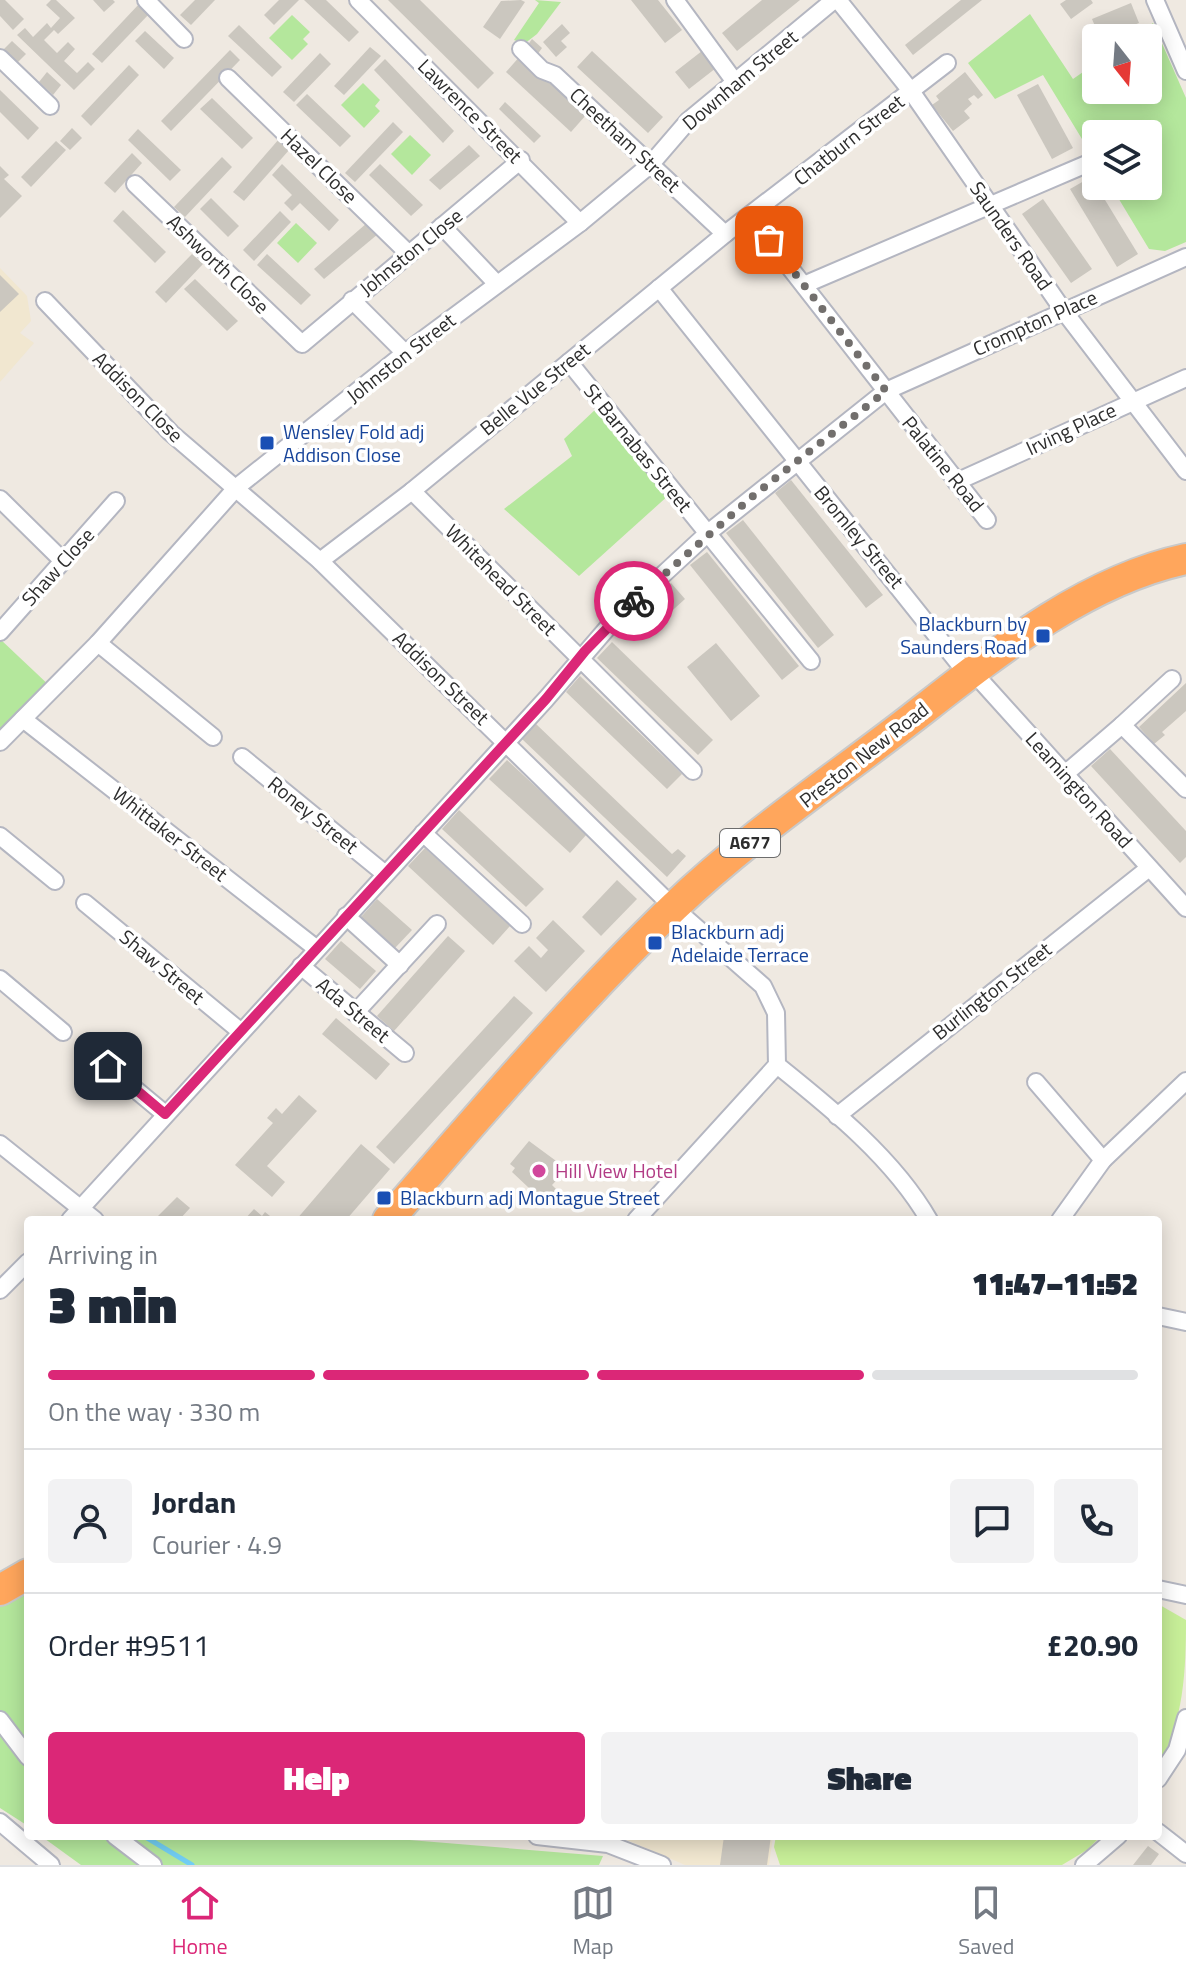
<!DOCTYPE html>
<html lang="en">
<head>
<meta charset="utf-8">
<style>
	:root { --surface:#fff; --page:#f2f2f3; --text:#1f2937; --muted:#747a83; --line:#e0e1e3; --accent:#db2777 }
	body { margin:0; font-family:"Titillium Web",sans-serif; background:var(--page); color:var(--text); height:100vh; display:flex; flex-direction:column; font-size:30px; white-space:nowrap }
	* { box-sizing:border-box; margin:0 }
	p { font-size:26px; color:var(--muted) }
	.icon { flex:none; width:44px; height:44px; fill:none; stroke:currentColor; stroke-width:2; stroke-linecap:round; stroke-linejoin:round }
	.map { position:relative; flex:1; overflow:hidden }
	.details { position:absolute; left:24px; top:1216px; width:1138px; height:624px; display:flex; flex-direction:column; background:var(--surface); border-radius:8px; box-shadow:0 4px 20px #0003 }
	.details>* { flex:none }
	.needle { width:52px; rotate:163deg }
	.buttons { position:absolute; left:1082px; top:24px; display:grid; gap:16px }
	.buttons a { display:grid; place-items:center; width:80px; height:80px; border-radius:8px; background:var(--surface); box-shadow:0 4px 20px #0003; font-size:40px }
	.pin { position:absolute; display:grid; place-items:center; width:68px; height:68px; color:#fff; margin:-34px; border-radius:16px; box-shadow:0 4px 12px #0006 }
	.courier { position:absolute; display:grid; place-items:center; width:80px; height:80px; margin:-40px; border:6px solid #db2777; border-radius:50%; background:#fff; color:#222; box-shadow:0 2px 10px #0007 }
	.head em { font-style:normal; font-weight:800 }
	.head div { display:flex; flex-direction:column-reverse }
	.head { display:flex; align-items:center; justify-content:space-between; height:136px; padding:0 24px }
	h1 { font-size:52px; font-weight:800; line-height:60px }
	.bar { display:grid; grid-template-columns:repeat(4,1fr); gap:12px 8px; align-content:center; height:96px; padding:0 24px }
	.bar i { height:10px; border-radius:6px; background:var(--line) }
	.bar .active { background:var(--accent) }
	.bar p { grid-column:span 4 }
	.line { display:flex; align-items:center; gap:20px; padding:0 24px; border-top:2px solid var(--line) }
	.line div { flex:1 }
	.round { display:grid; place-items:center; flex:none; width:84px; height:84px; border-radius:8px; background:var(--page) }
	.primary-button { display:flex; gap:16px; margin-top:auto; padding:16px 24px }
	.primary-button a { flex:1; height:92px; border-radius:8px; background:var(--accent); color:#fff; font-size:32px; font-weight:800; line-height:92px; text-align:center }
	.primary-button a+a { background:var(--page); color:var(--text) }
	.tab-bar { display:flex; justify-content:space-around; align-items:center; height:112px; border-top:2px solid var(--line); background:var(--surface); font-size:22px; color:var(--muted) }
	.tab-bar a { display:grid; justify-items:center; gap:4px }
	.tab-bar .active { color:var(--accent) }
	.map>svg:first-child { display:block }
	.education { fill:#f1e7d0 }
	.green { fill:#b4e79c }
	.pitch { fill:#c7ee98 }
	.lines { fill:none; stroke-linecap:round; stroke-linejoin:round }
	.stream { stroke:#72cef3; stroke-width:5 }
	.building { fill:#cbc7bf }
	.street-casing { stroke:#b4b6c1; stroke-width:20 }
	.highway-casing { stroke:#c9c9c9; stroke-width:34 }
	.street { stroke:#fff; stroke-width:16 }
	.highway { stroke:#ffa65c; stroke-width:30 }
	.done { stroke:#726f6d; stroke-width:8; stroke-dasharray:0 14.4 }
	.route { stroke:#db2777; stroke-width:10 }
	.transit-dot { fill:#1a4fb4; stroke:#fff; stroke-width:3 }
	.hotel-dot { fill:#d1479c; stroke:#fff; stroke-width:3 }
	.labels { text-anchor:middle; stroke-width:7; stroke-linejoin:round; paint-order:stroke }
	.shield { fill:#fff; stroke:#6d6d6d; stroke-width:2 }
	.shield-label { font-size:18px; font-weight:bold; fill:#2e2e2e }
	.street-label { font-size:20px; fill:#2e2e2e; stroke:#fff }
	.transit-label { font-size:20px; fill:#164399; stroke:#fff; text-anchor:start }
	.hotel-label { font-size:20px; fill:#b23c85; stroke:#fff; text-anchor:start }
</style>
</head>
<body>
<div class="map">
<svg width="1186" height="1865" viewBox="0 0 1186 1865">
	<rect width="100%" height="100%" fill="#efe9e1"/>
	<g class="education">
		<path d="M0,268l27,28 4,25 -11,12 14,10 -34,39z"/>
		<path d="M618,1836h155l-4,29h-84z"/>
	</g>
	<g class="green">
		<path d="M535,0l26,2 -24,32 -13,10 -10,-4 25,-37z"/>
		<path d="M1030,14l43,65 23,-16v27h52v-52h-16l21,-15 33,75v144l-21,9 -16,-2 -38,-63h37v-52h-52v28l-53,-87 -48,24 -27,-36z"/>
		<path d="M292,15l18,17 -7,7 5,5 -16,16 -23,-22z"/>
		<path d="M363,83l17,17 -5,6 5,5 -16,17 -23,-23z"/>
		<path d="M410,135l21,20 -19,20 -21,-21z"/>
		<path d="M296,223l21,20 -19,20 -21,-20z"/>
		<path d="M597,408l73,86 -91,82 -75,-67 68,-53 -8,-17z"/>
		<path d="M0,639l53,50 -53,46z"/>
		<path d="M28,1591v235l-28,-18v-206z"/>
		<path d="M41,1836h320l242,20 -4,9h-518z"/>
	</g>
	<g class="pitch">
		<path d="M1158,1604l28,16c0,48 -2,103 -28,145z"/>
		<path d="M776,1836h325l-14,14 -25,15h-282l-6,-18z"/>
	</g>
	<g class="lines">
		<path class="stream" d="M144,1836l48,29"/>
	</g>
	<g class="building">
		<path d="M0,0h5l19,19 -11,11 -13,-14z"/>
		<path d="M51,0h5l19,18 -17,16 -4,-4 -10,10 13,13 11,-11 7,7 -11,12 13,12 11,-11 7,7 -21,21 -57,-55 8,-7 8,9 14,-14 4,5 9,-10 -14,-13z"/>
		<path d="M93,0h20l2,2 -11,10z"/>
		<path d="M195,0h20l-24,25 -11,-10z"/>
		<path d="M279,0h20l-25,25 -10,-10z"/>
		<path d="M304,0h22l33,32 -10,10z"/>
		<path d="M388,0h32l74,73 -16,16z"/>
		<path d="M521,0l4,2 -25,37 -17,-12 18,-26z"/>
		<path d="M631,0h27l24,30 -17,13z"/>
		<path d="M762,0h38l-63,51 -15,-18z"/>
		<path d="M961,0h21l-69,55 -8,-10z"/>
		<path d="M1066,0h25l2,3 -22,16 -11,-15z"/>
		<path d="M140,3l10,10 -48,50 -10,-9z"/>
		<path d="M1131,3l8,20 -39,15 -8,-19z"/>
		<path d="M562,24l8,9 -9,8 6,6 -11,10 -13,-15z"/>
		<path d="M239,25l43,42 -10,10 -44,-41z"/>
		<path d="M145,31l29,27 -10,11 -29,-28z"/>
		<path d="M532,39l10,9 -5,7 -10,-9z"/>
		<path d="M12,41l14,13 -9,9 -14,-13z"/>
		<path d="M370,47l11,9 -37,39 -10,-9z"/>
		<path d="M230,50l10,10 -69,71 -10,-10z"/>
		<path d="M592,51l71,66 -15,16 -71,-66z"/>
		<path d="M702,51l14,17 -27,21 -14,-17z"/>
		<path d="M320,53l11,11 -37,38 -11,-10z"/>
		<path d="M521,55l65,60 -15,17 -65,-60z"/>
		<path d="M385,59l69,72 -11,12 -69,-73z"/>
		<path d="M129,65l10,10 -48,51 -10,-10z"/>
		<path d="M47,72l14,13 -8,10 -14,-13z"/>
		<path d="M965,72l18,23 -5,4 -4,-4 -6,4 4,5 -8,7 6,7 -17,13 -21,-26 7,-5 -3,-4z"/>
		<path d="M1038,84l35,64 -21,11 -35,-64z"/>
		<path d="M0,90l39,38 -11,12 -28,-28z"/>
		<path d="M307,94l44,42 -11,11 -44,-42z"/>
		<path d="M212,98l41,40 -11,11 -42,-40z"/>
		<path d="M505,102l36,34 -7,7 -35,-34z"/>
		<path d="M393,122l10,10 -48,50 -10,-9z"/>
		<path d="M72,128l10,10 -12,12 -10,-9z"/>
		<path d="M138,129l43,41 -11,11 -42,-41z"/>
		<path d="M279,139l11,10 -46,52 -11,-9z"/>
		<path d="M56,141l10,9 -35,37 -10,-10z"/>
		<path d="M469,145l11,11 -40,34 -11,-10z"/>
		<path d="M132,153l10,10 -27,30 -11,-10z"/>
		<path d="M222,157l10,10 -47,50 -11,-10z"/>
		<path d="M282,164l57,56 -10,11 -29,-28 -8,8 -8,-8 8,-8 -20,-20z"/>
		<path d="M380,164l43,41 -12,11 -42,-41z"/>
		<path d="M0,166l9,9 -5,4 18,17 -22,22z"/>
		<path d="M1091,177l47,77 -21,13 -47,-78z"/>
		<path d="M211,198l28,28 -11,11 -28,-28z"/>
		<path d="M1043,199l49,70 -21,14 -49,-69z"/>
		<path d="M123,210l43,42 -11,11 -42,-42z"/>
		<path d="M280,211l11,11 -37,39 -11,-11z"/>
		<path d="M367,223l11,11 -54,45 -10,-10z"/>
		<path d="M192,254l11,10 -37,39 -11,-11z"/>
		<path d="M267,254l44,41 -10,10 -44,-40z"/>
		<path d="M0,275l19,19 -19,18z"/>
		<path d="M195,279l43,42 -11,10 -43,-42z"/>
		<path d="M791,480l92,115 -17,13 -91,-115z"/>
		<path d="M743,520l91,115 -16,13 -92,-115z"/>
		<path d="M707,552l92,114 -17,14 -92,-115z"/>
		<path d="M671,583l14,16 -41,37 -14,-16z"/>
		<path d="M612,642l101,98 -15,15 -101,-97z"/>
		<path d="M716,643l44,53 -29,25 -44,-54z"/>
		<path d="M580,676l102,98 -15,15 -101,-97z"/>
		<path d="M1186,683v28l-24,21 3,3 -11,9 -15,-17z"/>
		<path d="M536,724l136,130 6,-5 8,7 -19,21 -145,-138z"/>
		<path d="M1110,749l76,82v26l-6,6 -89,-97z"/>
		<path d="M507,760l80,74 -17,19 -81,-74z"/>
		<path d="M459,810l85,79 -18,18 -84,-78z"/>
		<path d="M425,848l85,78 -17,19 -85,-79z"/>
		<path d="M617,880l20,19 -36,37 -19,-19z"/>
		<path d="M377,899l35,31 -17,18 -34,-31z"/>
		<path d="M553,920l32,31 -39,41 -32,-31 15,-15 12,12 7,-8 -12,-12z"/>
		<path d="M448,936l17,15 -71,80 -17,-15z"/>
		<path d="M341,941l35,30 -16,18 -35,-30z"/>
		<path d="M514,996l19,17 -139,151 -18,-17z"/>
		<path d="M336,1018l54,46 -14,16 -54,-46z"/>
		<path d="M299,1095l18,16 -50,55 18,16 -13,15 -37,-32 38,-42 -6,-5 9,-10 6,6z"/>
		<path d="M529,1141l38,28 -15,16 5,5 -12,13 -33,-31 3,-4 -5,-4z"/>
		<path d="M361,1144l29,25 -44,51h-50z"/>
		<path d="M177,1197l13,11 -11,12h-25z"/>
		<path d="M254,1209l8,7 3,-4 10,8h-31z"/>
		<path d="M724,1836h47l-4,29h-47z"/>
		<path d="M1148,1846l11,8 -8,11h-18z"/>
	</g>
	<g class="lines">
		<defs>
			<g id="street">
				<path d="M146,0l38,39"/>
				<path d="M358,0l222,223"/>
				<path d="M675,0l60,82"/>
				<path d="M838,0l73,91 152,219 123,161"/>
				<path d="M1155,0l31,71"/>
				<path d="M521,49l21,21 13,5 170,159"/>
				<path d="M0,58l50,48"/>
				<path d="M228,78l181,176"/>
				<path d="M135,184l167,160 219,-184"/>
				<path d="M751,218l236,302"/>
				<path d="M442,226l55,58"/>
				<path d="M806,284l283,-121"/>
				<path d="M659,288l309,387"/>
				<path d="M352,300l53,53"/>
				<path d="M45,301l126,132 149,128 353,346 90,79 13,27 1,52 -141,155"/>
				<path d="M569,362l242,299"/>
				<path d="M956,482l230,-104"/>
				<path d="M412,491l281,280"/>
				<path d="M0,499l63,62"/>
				<path d="M320,561l92,-70 313,-257 222,-171"/>
				<path d="M0,632l116,-131"/>
				<path d="M98,643l115,94"/>
				<path d="M973,672l213,236"/>
				<path d="M23,719l294,230"/>
				<path d="M1122,725l50,-46"/>
				<path d="M0,742l98,-99 139,-156 168,-134 175,-130 71,-59 37,-43 146,-121"/>
				<path d="M242,757l142,116"/>
				<path d="M1065,774l57,-49 64,64"/>
				<path d="M423,833l99,91"/>
				<path d="M0,836l55,45"/>
				<path d="M85,903l155,128"/>
				<path d="M346,916l54,49"/>
				<path d="M301,966l104,87"/>
				<path d="M0,979l63,53"/>
				<path d="M355,1013l82,-89"/>
				<path d="M88,1050l77,64"/>
				<path d="M777,1065c55,44 117,94 152,155"/>
				<path d="M1036,1082l67,78"/>
				<path d="M837,1116l312,-248"/>
				<path d="M0,1144l95,76"/>
				<path d="M70,1220l476,-521 70,-81 92,-85 178,-142 300,-134"/>
				<path d="M1060,1220l43,-60 83,-79"/>
				<path d="M0,1290l28,-28"/>
				<path d="M1158,1316l28,6"/>
				<path d="M1158,1589l28,6"/>
				<path d="M0,1720l28,37"/>
				<path d="M1158,1779l19,-29 9,-32"/>
				<path d="M0,1822l51,43"/>
				<path d="M1158,1832l28,22"/>
				<path d="M115,1836l38,29"/>
				<path d="M537,1836l71,8 54,21"/>
				<path d="M1084,1865l34,-29"/>
			</g>
			<g id="highway">
				<path d="M388,1220c93,-106 184,-215 286,-313 72,-69 158,-127 237,-188 81,-63 172,-138 275,-160"/>
				<path d="M0,1590l28,-16"/>
			</g>
		</defs>
		<use href="#street" class="street-casing"/>
		<use href="#highway" class="highway-casing"/>
		<use href="#street" class="street"/>
		<use href="#highway" class="highway"/>
	</g>
	<g class="lines">
		<path class="done" d="M634,601l119,-105 133,-105 -117,-151"/>
		<path class="route" d="M108,1066l57,48 381,-415 39,-48 49,-50"/>
	</g>
	<g class="transit-dot">
		<rect x="259" y="435" width="16" height="16" rx="4"/>
		<rect x="1035" y="628" width="16" height="16" rx="4"/>
		<rect x="647" y="935" width="16" height="16" rx="4"/>
		<rect x="376" y="1190" width="16" height="16" rx="4"/>
	</g>
	<circle class="hotel-dot" cx="539" cy="1171" r="8"/>
	<g class="labels">
		<rect class="shield" x="720" y="829" width="60" height="28" rx="6"/>
		<g class="shield-label">
			<text x="750" y="849">A677</text>
		</g>
		<g class="street-label">
			<text transform="translate(740 80) rotate(-40)" y="7">Downham Street</text>
			<text transform="translate(470 111) rotate(45)" y="7">Lawrence Street</text>
			<text transform="translate(625 140) rotate(43)" y="7">Cheetham Street</text>
			<text transform="translate(849 140) rotate(-38)" y="7">Chatburn Street</text>
			<text transform="translate(319 166) rotate(44)" y="7">Hazel Close</text>
			<text transform="translate(1011 236) rotate(55)" y="7">Saunders Road</text>
			<text transform="translate(411 252) rotate(-39)" y="7">Johnston Close</text>
			<text transform="translate(218 264) rotate(44)" y="7">Ashworth Close</text>
			<text transform="translate(1035 323) rotate(-24)" y="7">Crompton Place</text>
			<text transform="translate(401 358) rotate(-38)" y="7">Johnston Street</text>
			<text transform="translate(535 389) rotate(-39)" y="7">Belle Vue Street</text>
			<text transform="translate(138 397) rotate(45)" y="7">Addison Close</text>
			<text transform="translate(1071 429) rotate(-25)" y="7">Irving Place</text>
			<text transform="translate(638 448) rotate(51)" y="7">St Barnabas Street</text>
			<text transform="translate(943 464) rotate(51)" y="7">Palatine Road</text>
			<text transform="translate(859 537) rotate(50)" y="7">Bromley Street</text>
			<text transform="translate(58 567) rotate(-48)" y="7">Shaw Close</text>
			<text transform="translate(501 580) rotate(45)" y="7">Whitehead Street</text>
			<text transform="translate(441 678) rotate(44)" y="7">Addison Street</text>
			<text transform="translate(864 755) rotate(-38)" y="7">Preston New Road</text>
			<text transform="translate(1079 790) rotate(48)" y="7">Leamington Road</text>
			<text transform="translate(313 815) rotate(39)" y="7">Roney Street</text>
			<text transform="translate(170 834) rotate(38)" y="7">Whittaker Street</text>
			<text transform="translate(162 967) rotate(40)" y="7">Shaw Street</text>
			<text transform="translate(992 991) rotate(-38)" y="7">Burlington Street</text>
			<text transform="translate(353 1010) rotate(40)" y="7">Ada Street</text>
		</g>
		<g class="transit-label">
			<text x="283" y="439">Wensley Fold adj<tspan x="283" dy="23">Addison Close</tspan></text>
			<text x="1027" y="631" text-anchor="end">Blackburn by<tspan x="1027" dy="23">Saunders Road</tspan></text>
			<text x="671" y="939">Blackburn adj<tspan x="671" dy="23">Adelaide Terrace</tspan></text>
			<text x="400" y="1205">Blackburn adj Montague Street</text>
		</g>
		<g class="hotel-label">
			<text x="555" y="1178">Hill View Hotel</text>
		</g>
	</g>
</svg>
<div class="buttons">
<a><svg class="needle" viewBox="-14 -14 28 28"><path d="M0-13l5 13h-10z" fill="#e53935"/><path d="M0 13l5-13h-10z" fill="#747a83"/></svg></a>
<a><svg class="icon" aria-label="layers" viewBox="0 0 24 24"><path d="M12 4l9 5-9 5-9-5zM3 14l9 5 9-5"/></svg></a>
</div>
<div class="pin" style="left:769px;top:240px;background:#ea580c"><svg class="icon" aria-label="bag" viewBox="0 0 24 24"><path d="M5 8h14l-1 12H6zM9 8a3 3 0 0 1 6 0"/></svg></div>
<div class="pin" style="left:108px;top:1066px;background:#1f2937"><svg class="icon" aria-label="home" viewBox="0 0 24 24"><path d="M3 11l9-7 9 7M6 9v11h12V9"/></svg></div>
<div class="courier" style="left:634px;top:601px"><svg class="icon" aria-label="bike" viewBox="0 0 24 24"><circle cx="6" cy="16" r="4"/><circle cx="18" cy="16" r="4"/><path d="M6 16l4-8h5l3 8M10 8l3 8H6M13 5h3"/></svg></div>
<section class="details">
<div class="head"><div><h1>3 min</h1><p>Arriving in</p></div><em>11:47–11:52</em></div>
<div class="bar"><i class="active"></i><i class="active"></i><i class="active"></i><i></i><p>On the way · 330 m</p></div>
<div class="line" style="height:144px"><a class="round"><svg class="icon" aria-label="person" viewBox="0 0 24 24"><circle cx="12" cy="8" r="4"/><path d="M4 21q1-7 8-7t8 7"/></svg></a><div><b>Jordan</b><p>Courier · 4.9</p></div><a class="round"><svg class="icon" aria-label="chat" viewBox="0 0 24 24"><path d="M4 5h16v11H9l-5 4z"/></svg></a><a class="round"><svg class="icon" aria-label="phone" viewBox="0 0 24 24"><path d="M5 4h4l2 5-3 2q2 4 5 5l2-3 5 2v4C11 20 4 13 5 4z"/></svg></a></div>
<div class="line" style="height:104px"><div>Order #9511</div><b>£20.90</b></div>
<div class="primary-button"><a>Help</a><a>Share</a></div>
</section>
</div>
<nav class="tab-bar">
<a class="active"><svg class="icon" aria-label="home" viewBox="0 0 24 24"><path d="M3 11l9-7 9 7M6 9v11h12V9"/></svg>Home</a>
<a><svg class="icon" aria-label="map" viewBox="0 0 24 24"><path d="M3 6l6-2 6 2 6-2v14l-6 2-6-2-6 2zM9 4v14M15 6v14"/></svg>Map</a>
<a><svg class="icon" aria-label="saved" viewBox="0 0 24 24"><path d="M7 4h10v16l-5-4-5 4z"/></svg>Saved</a>
</nav>
</body>
</html>
